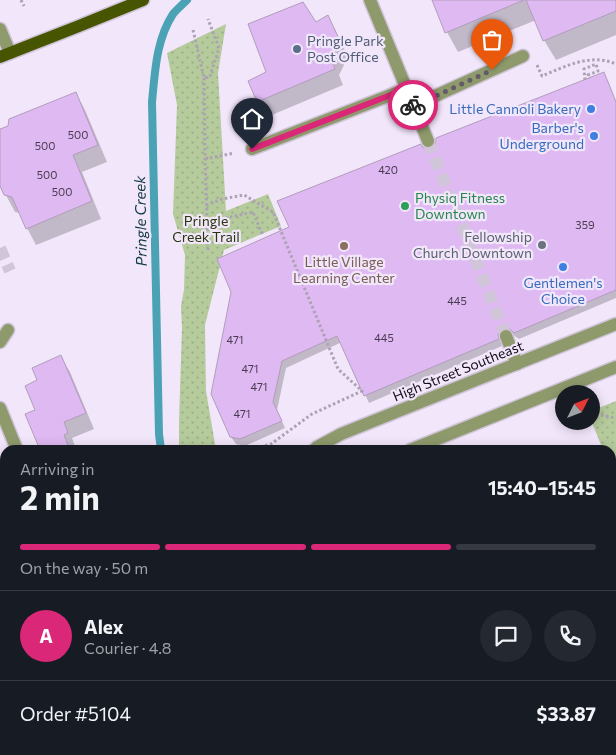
<!DOCTYPE html>
<html lang="en">
<head>
<meta charset="utf-8">
<style>
	:root { --surface:#171b24; --page:#242831; --text:#f1f3f6; --muted:#9ea1a6; --line:#363941; --accent:#db2777 }
	body { margin:0; font-family:Commissioner,sans-serif; background:var(--page); color:var(--text); height:100vh; display:flex; flex-direction:column; font-size:19px; white-space:nowrap }
	* { box-sizing:border-box; margin:0 }
	p { font-size:16px; color:var(--muted) }
	.icon { flex:none; width:28px; height:28px; fill:none; stroke:currentColor; stroke-width:2; stroke-linecap:round; stroke-linejoin:round }
	.map { position:relative; flex:1; overflow:hidden }
	.details { position:absolute; left:0px; top:445px; width:616px; height:310px; display:flex; flex-direction:column; background:var(--surface); border-radius:15px 15px 0 0; box-shadow:0 2px 12px #0003 }
	.details>* { flex:none }
	.needle { width:32px; rotate:48deg }
	.fabs { position:absolute; left:555px; top:385px; display:grid; gap:10px }
	.fabs a { display:grid; place-items:center; width:45px; height:45px; border-radius:50%; background:var(--surface); box-shadow:0 2px 12px #0003; font-size:25px }
	.pin { position:absolute; display:grid; place-items:center; width:42px; height:42px; color:#fff; margin:-51px -21px; border-radius:50% 50% 50% 0; rotate:-45deg; box-shadow:0 0 5px #0007 }
	.pin .icon { rotate:45deg }
	.courier { position:absolute; display:grid; place-items:center; width:50px; height:50px; margin:-25px; border:4px solid #db2777; border-radius:50%; background:#fff; color:#222; box-shadow:0 1px 6px #0007 }
	.headline em { font-style:normal; font-weight:700 }
	.headline div { display:flex; flex-direction:column-reverse }
	.headline { display:flex; align-items:center; justify-content:space-between; height:85px; padding:0 20px }
	h1 { font-size:32px; font-weight:700; line-height:38px }
	.bar { display:grid; grid-template-columns:repeat(4,1fr); gap:8px 5px; align-content:center; height:60px; padding:0 20px }
	.bar i { height:6px; border-radius:4px; background:var(--line) }
	.bar .on { background:var(--accent) }
	.bar p { grid-column:span 4 }
	.line { display:flex; align-items:center; gap:12px; padding:0 20px; border-top:1px solid var(--line) }
	.line div { flex:1 }
	.round { display:grid; place-items:center; flex:none; width:52px; height:52px; border-radius:26px; background:var(--page) }
	.map>svg:first-child { display:block }
	.park { fill:url(#park-dots) }
	.shadow { fill:#0003 }
	.lines { fill:none; stroke-linecap:round; stroke-linejoin:round }
	.stream { stroke:#4aa2b4; stroke-width:8 }
	.building { fill:#dfb9f2; stroke:#b19dbc }
	.minor-tunnel { stroke:#d1c6d9; stroke-width:12; stroke-dasharray:12 6; stroke-linecap:butt }
	.minor-casing { stroke:#cfc4d7; stroke-width:15 }
	.major-casing { stroke:#cfc4d7; stroke-width:15 }
	.path { stroke:#aca2b4; stroke-width:3; stroke-dasharray:2.5 2.5; stroke-linecap:butt }
	.minor { stroke:#8e9a6c; stroke-width:12 }
	.major { stroke:#475500; stroke-width:12 }
	.done { stroke:#625a69; stroke-width:5; stroke-dasharray:0 9 }
	.route { stroke:#db2777; stroke-width:6 }
	.service-dot { fill:#5c6f8a; stroke:#f2e6fb; stroke-width:2 }
	.shop-dot { fill:#3f7fe0; stroke:#f2e6fb; stroke-width:2 }
	.leisure-dot { fill:#2e9e5b; stroke:#f2e6fb; stroke-width:2 }
	.worship-dot { fill:#6b7280; stroke:#f2e6fb; stroke-width:2 }
	.education-dot { fill:#8d6e63; stroke:#f2e6fb; stroke-width:2 }
	.labels { text-anchor:middle; stroke-width:4.5; stroke-linejoin:round; paint-order:stroke }
	.number-label { font-size:11px; fill:#483a50 }
	.service-label { font-size:14px; fill:#4e5e75; stroke:#f2e6fb; text-anchor:start }
	.shop-label { font-size:14px; fill:#366cbe; stroke:#f2e6fb; text-anchor:end }
	.leisure-label { font-size:14px; fill:#27864d; stroke:#f2e6fb; text-anchor:start }
	.park-label { font-size:14px; fill:#26370a; stroke:#f2e6fb }
	.worship-label { font-size:14px; fill:#5b616d; stroke:#f2e6fb; text-anchor:end }
	.education-label { font-size:14px; fill:#785e54; stroke:#f2e6fb }
	.street-label { font-size:14px; fill:#150f1a; stroke:#f2e6fb }
	.water-label { font-size:15px; font-style:italic; fill:#113a42; stroke:#f2e6fb }
</style>
</head>
<body>
<div class="map">
<svg width="616" height="755" viewBox="0 0 616 755">
	<defs>
		<pattern id="park-dots" width="8" height="8" patternUnits="userSpaceOnUse" patternTransform="scale(1.25)"><rect width="8" height="8" fill="#b5cb9c"/><path d="M2 2h.1M6 6h.1" fill="none" stroke="#9bad86" stroke-width="1.8" stroke-linecap="round"/></pattern>
	</defs>
	<rect width="100%" height="100%" fill="#f2e6fb"/>
	<g class="park">
		<path d="M226,24l-8,49 8,138 42,-17 13,32 -57,24 -19,75 1,66 10,59h-37v-29l3,-93 -1,-22 3,-16 1,-35 -12,-41 4,-109 -10,-52z"/>
		<path d="M616,401v79l-5,-11v-19h-8l-12,-30v-9z"/>
		<rect x="125" y="750" width="92" height="5"/>
	</g>
	<g class="shadow">
		<path d="M433,0h183v35l-60,25 -12,-20 -8,-20 -78,32 -11,-20z"/>
		<path d="M327,16l9,16 12,25 -9,18 4,10 -76,32 -9,-15 10,-30 48,-48z"/>
		<path d="M604,74l4,7 8,21v196l-97,41 -6,-4h-6l-6,7 1,4 -133,57 -27,-61 -56,26 -9,42 8,18 -40,18 -9,-2 -5,-7 59,-210 133,-78 8,1z"/>
		<path d="M76,93l9,17 22,52 -25,10 19,47 -65,26 -9,-17 -7,-15 -5,-1 -14,-26 -1,1v-56z"/>
		<path d="M61,357l9,15 24,57 -22,9 4,11 -2,1h-33l-4,-39 2,-30z"/>
		<path d="M406,750h109l2,5h-109z"/>
	</g>
	<g class="lines">
		<g class="stream">
			<path d="M161,450l-2,-16 -7,-332c3,-30 4,-62 21,-88 4,-5 9,-9 14,-14"/>
			<path d="M91,750l1,5"/>
		</g>
	</g>
	<g class="building">
		<path d="M432,0h92l-79,33z"/>
		<path d="M526,0h90v11l-73,30z"/>
		<path d="M303,2l13,20 12,-7 12,26 -9,17 4,11 -78,33 -9,-21 18,-9 -18,-48z"/>
		<path d="M604,72l12,30v188l-102,43 -3,-3 -3,-2 -5,1 -5,5 1,5 -135,57 -27,-60 -55,25 -9,41 9,19 -42,18 -10,-2 -19,-43 20,-102 -14,-33 72,-32 -12,-26 144,-57 2,4 8,1 4,-3 1,-8z"/>
		<path d="M76,92l22,53 -25,10 19,46 -66,28 -14,-32 -8,-2 -4,-9v-57l8,-3 1,-7z"/>
		<path d="M61,355l25,58 -22,9 4,11 -4,2 4,10 -12,5h-16l-15,-36 10,-4 -10,-24 12,-6 -5,-12z"/>
	</g>
	<g class="lines">
		<g class="minor-tunnel">
			<path d="M428,141l78,195"/>
			<path d="M0,248l10,23"/>
		</g>
		<defs>
			<g id="minor">
				<path d="M370,0l58,141"/>
				<path d="M0,29l10,24"/>
				<path d="M413,106l110,-50"/>
				<path d="M252,149l154,-60"/>
				<path d="M506,336l11,28"/>
				<path d="M0,342l8,-12"/>
				<path d="M0,408l17,42"/>
				<path d="M314,450l3,-3 24,-13 275,-110"/>
				<path d="M410,450l206,-83"/>
				<path d="M0,596l5,-2"/>
			</g>
			<path id="major" d="M0,57l79,-31 64,-26"/>
		</defs>
		<use href="#minor" class="minor-casing"/>
		<use href="#major" class="major-casing"/>
		<g class="path">
			<path d="M21,0l3,6"/>
			<path d="M193,30l11,48 6,-2 9,-28 -11,-29"/>
			<path d="M537,65l5,11c24,-10 49,-23 74,-12"/>
			<path d="M204,78l1,81 3,91"/>
			<path d="M585,80l-1,-11 12,-5 2,7 -10,4 2,3"/>
			<path d="M205,159l29,-6"/>
			<path d="M206,205l16,-6 22,-4 29,17 65,157 24,22 -50,23 -41,30 -22,6"/>
			<path d="M207,227l19,-9 27,-6 10,24"/>
			<path d="M601,415l15,3"/>
			<path d="M611,572l5,-2"/>
			<path d="M534,750l2,5"/>
			<path d="M163,755v-5"/>
			<path d="M235,755l1,-5"/>
			<path d="M340,755l12,-5"/>
			<path d="M363,755v-5"/>
		</g>
		<use href="#minor" class="minor"/>
		<use href="#major" class="major"/>
	</g>
	<g class="lines">
		<path class="done" d="M413,105l1,1 78,-36"/>
		<path class="route" d="M252,149l154,-60 7,16"/>
	</g>
	<circle class="service-dot" cx="297" cy="49" r="5"/>
	<g class="shop-dot">
		<circle cx="591" cy="109" r="5"/>
		<circle cx="594" cy="136" r="5"/>
		<circle cx="563" cy="267" r="5"/>
	</g>
	<circle class="leisure-dot" cx="405" cy="206" r="5"/>
	<circle class="worship-dot" cx="542" cy="245" r="5"/>
	<circle class="education-dot" cx="344" cy="246" r="5"/>
	<g class="labels">
		<g class="number-label">
			<text x="78" y="139">500</text>
			<text x="45" y="150">500</text>
			<text x="388" y="174">420</text>
			<text x="47" y="179">500</text>
			<text x="62" y="196">500</text>
			<text x="585" y="229">359</text>
			<text x="457" y="305">445</text>
			<text x="384" y="342">445</text>
			<text x="235" y="344">471</text>
			<text x="250" y="373">471</text>
			<text x="259" y="391">471</text>
			<text x="242" y="418">471</text>
		</g>
		<g class="service-label">
			<text x="307" y="46">Pringle Park<tspan x="307" dy="16">Post Office</tspan></text>
		</g>
		<g class="shop-label">
			<text x="581" y="114">Little Cannoli Bakery</text>
			<text x="584" y="133">Barber's<tspan x="584" dy="16">Underground</tspan></text>
			<text x="563" y="288" text-anchor="middle">Gentlemen's<tspan x="563" dy="16">Choice</tspan></text>
		</g>
		<g class="leisure-label">
			<text x="415" y="203">Physiq Fitness<tspan x="415" dy="16">Downtown</tspan></text>
		</g>
		<g class="park-label">
			<text x="206" y="226">Pringle<tspan x="206" dy="16">Creek Trail</tspan></text>
		</g>
		<g class="worship-label">
			<text x="532" y="242">Fellowship<tspan x="532" dy="16">Church Downtown</tspan></text>
		</g>
		<g class="education-label">
			<text x="344" y="267">Little Village<tspan x="344" dy="16">Learning Center</tspan></text>
		</g>
		<g class="street-label">
			<text transform="translate(458 371) rotate(-22)" y="5">High Street Southeast</text>
		</g>
		<g class="water-label">
			<text transform="translate(141 221) rotate(-91)" y="5">Pringle Creek</text>
		</g>
	</g>
</svg>
<div class="fabs">
<a><svg class="needle" viewBox="-14 -14 28 28"><path d="M0-13l5 13h-10z" fill="#e53935"/><path d="M0 13l5-13h-10z" fill="#9ea1a6"/></svg></a>
</div>
<div class="pin" style="left:492px;top:70px;background:#ea580c"><svg class="icon" aria-label="bag" viewBox="0 0 24 24"><path d="M5 8h14l-1 12H6zM9 8a3 3 0 0 1 6 0"/></svg></div>
<div class="pin" style="left:252px;top:149px;background:#1f2937"><svg class="icon" aria-label="home" viewBox="0 0 24 24"><path d="M3 11l9-7 9 7M6 9v11h12V9"/></svg></div>
<div class="courier" style="left:413px;top:105px"><svg class="icon" aria-label="bike" viewBox="0 0 24 24"><circle cx="6" cy="16" r="4"/><circle cx="18" cy="16" r="4"/><path d="M6 16l4-8h5l3 8M10 8l3 8H6M13 5h3"/></svg></div>
<section class="details">
<div class="headline"><div><h1>2 min</h1><p>Arriving in</p></div><em>15:40–15:45</em></div>
<div class="bar"><i class="on"></i><i class="on"></i><i class="on"></i><i></i><p>On the way · 50 m</p></div>
<div class="line" style="height:90px"><b class="round" style="background:var(--accent);color:#fff">A</b><div><b>Alex</b><p>Courier · 4.8</p></div><a class="round"><svg class="icon" aria-label="chat" viewBox="0 0 24 24"><path d="M4 5h16v11H9l-5 4z"/></svg></a><a class="round"><svg class="icon" aria-label="phone" viewBox="0 0 24 24"><path d="M5 4h4l2 5-3 2q2 4 5 5l2-3 5 2v4C11 20 4 13 5 4z"/></svg></a></div>
<div class="line" style="height:65px"><div>Order #5104</div><b>$33.87</b></div>
</section>
</div>
</body>
</html>
